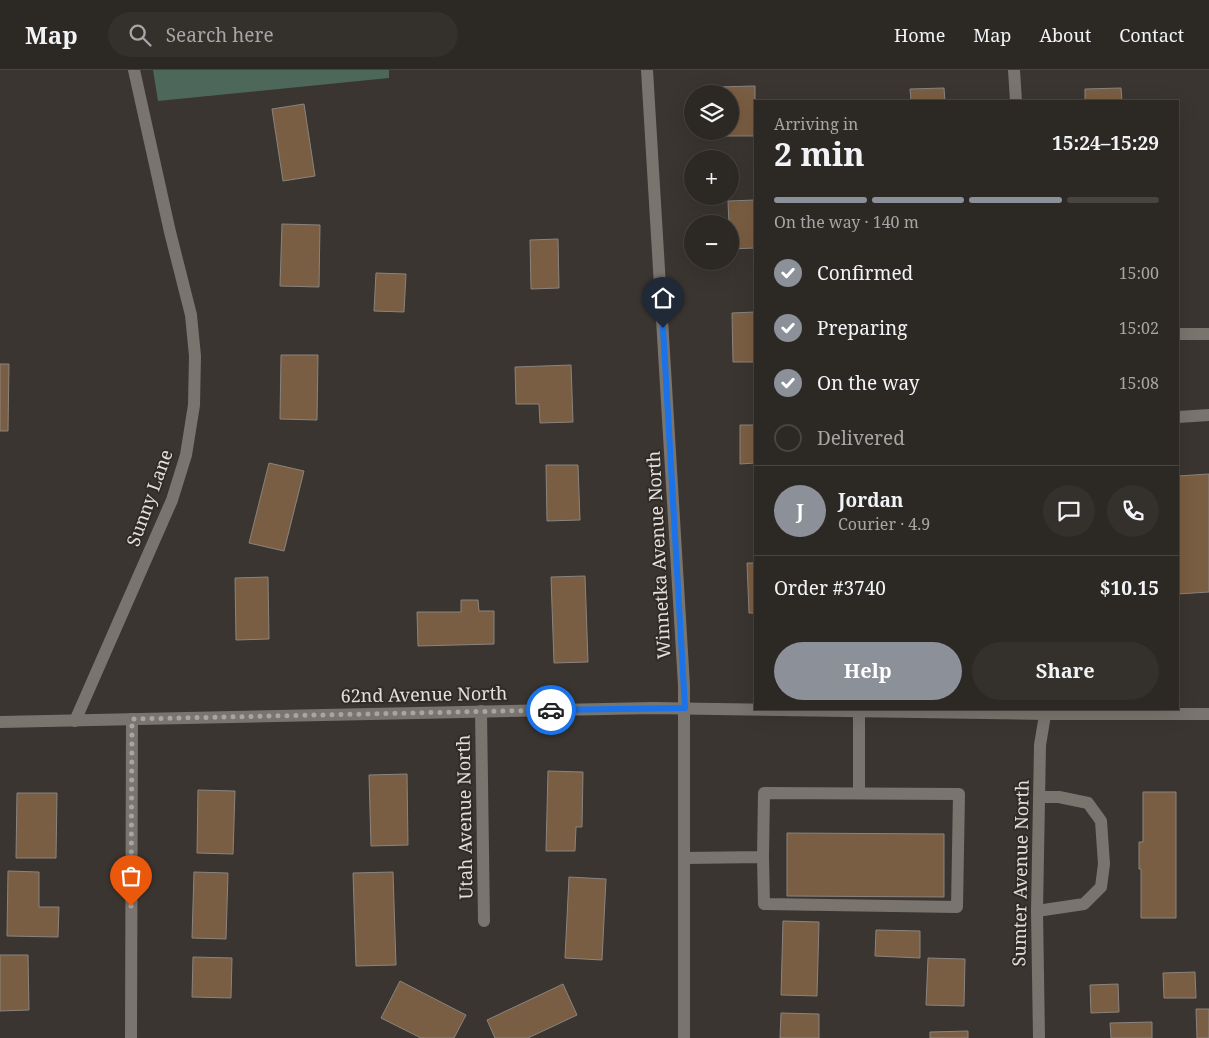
<!DOCTYPE html>
<html lang="en">
<head>
<meta charset="utf-8">
<style>
	:root { --surface:#2c2824; --page:#34302c; --text:#f1f3f6; --muted:#a6a6a6; --line:#484441; --accent:#8c9099 }
	body { margin:0; font-family:"Noto Serif",serif; background:var(--page); color:var(--text); height:100vh; display:flex; flex-direction:column; font-size:19px; white-space:nowrap }
	* { box-sizing:border-box; margin:0 }
	p { font-size:16px; color:var(--muted) }
	.icon { flex:none; width:28px; height:28px; fill:none; stroke:currentColor; stroke-width:2; stroke-linecap:round; stroke-linejoin:round }
	.map { position:relative; flex:1; overflow:hidden }
	.drawer { position:absolute; left:754px; top:30px; width:425px; height:610px; display:flex; flex-direction:column; background:var(--surface); border-radius:0px; box-shadow:0 5px 20px #0002,0 0 0 1px var(--line) }
	.drawer>* { flex:none }
	.fabs { position:absolute; left:684px; top:15px; display:grid; gap:10px }
	.fabs a { display:grid; place-items:center; width:55px; height:55px; border-radius:50%; background:var(--surface); box-shadow:0 5px 20px #0002,0 0 0 1px var(--line); font-size:25px }
	.pin { position:absolute; display:grid; place-items:center; width:42px; height:42px; color:#fff; margin:-51px -21px; border-radius:50% 50% 50% 0; rotate:-45deg; box-shadow:0 0 5px #0007 }
	.pin .icon { rotate:45deg }
	.courier { position:absolute; display:grid; place-items:center; width:50px; height:50px; margin:-25px; border:4px solid #1a73e8; border-radius:50%; background:#fff; color:#222; box-shadow:0 1px 6px #0007 }
	.head em { font-style:normal; font-weight:700 }
	.head div { display:flex; flex-direction:column-reverse }
	.head { display:flex; align-items:center; justify-content:space-between; height:85px; padding:0 20px }
	h1 { font-size:32px; font-weight:700; line-height:38px }
	.bar { display:grid; grid-template-columns:repeat(4,1fr); gap:8px 5px; align-content:center; height:60px; padding:0 20px }
	.bar i { height:6px; border-radius:4px; background:var(--line) }
	.bar .current { background:var(--accent) }
	.bar p { grid-column:span 4 }
	.line { display:flex; align-items:center; gap:12px; padding:0 20px; border-top:1px solid var(--line) }
	.line div { flex:1 }
	.round { display:grid; place-items:center; flex:none; width:52px; height:52px; border-radius:26px; background:var(--page) }
	ol { padding:0 20px; list-style:none }
	li { display:flex; align-items:center; gap:15px; height:55px }
	li p { margin-inline-start:auto }
	li .icon { padding:5px; border-radius:50%; background:var(--accent); color:#fff; stroke-width:4 }
	li:last-child { color:var(--muted) }
	li i { width:28px; height:28px; border:2px solid var(--line); border-radius:50% }
	.cta { display:flex; gap:10px; margin-top:auto; padding:10px 20px }
	.cta a { flex:1; height:58px; border-radius:30px; background:var(--accent); color:#fff; font-size:20px; font-weight:700; line-height:58px; text-align:center }
	.cta a+a { background:var(--page); color:var(--text) }
	header { display:flex; align-items:center; gap:30px; box-sizing:border-box; height:70px; padding:0 25px; background:var(--surface); border-bottom:1px solid var(--line) }
	header strong { font-size:24px }
	nav { display:flex; gap:28px; margin-inline-start:auto; font-size:18px }
	.search { width:350px; height:45px; background:var(--page); display:flex; align-items:center; gap:12px; box-sizing:border-box; padding:0 18px; border-radius:28px; color:var(--muted); font-size:19px }
	.map>svg:first-child { display:block }
	.green { fill:#4d675a }
	.building { fill:#7a5e43; stroke:#8a847e }
	.lines { fill:none; stroke-linecap:round; stroke-linejoin:round }
	.service { stroke:#79746e; stroke-width:12 }
	.minor { stroke:#79746e; stroke-width:12 }
	.tertiary { stroke:#79746e; stroke-width:12 }
	.done { stroke:#a8a4a0; stroke-width:5; stroke-dasharray:0 9 }
	.route { stroke:#1a73e8; stroke-width:6 }
	.labels { text-anchor:middle; stroke-width:4; stroke-linejoin:round; paint-order:stroke }
	.street-label { font-size:18px; fill:#e3dfdc; stroke:#302b26 }
</style>
</head>
<body>
<header>
<strong>Map</strong>
<div class="search"><svg class="icon" aria-label="search" viewBox="0 0 24 24"><circle cx="10" cy="10" r="6"/><path d="M15 15l6 6"/></svg>Search here</div>
<nav><a>Home</a><a>Map</a><a>About</a><a>Contact</a></nav>
</header>
<div class="map">
<svg width="1209" height="968" viewBox="0 0 1209 968">
	<rect width="100%" height="100%" fill="#3a3530"/>
	<path class="green" d="M153,0h236v8l-231,23z"/>
	<g class="building">
		<path d="M755,16v50h-36l-1,-5h12v-37h-12l-1,-7z"/>
		<path d="M944,18l1,13h-34l-1,-12z"/>
		<path d="M1121,18l1,13h-37v-12z"/>
		<path d="M304,34l11,72 -32,5 -11,-72z"/>
		<path d="M755,130v48l-25,1 -2,-48z"/>
		<path d="M282,154l38,1 -1,62 -39,-1z"/>
		<path d="M558,169l1,49 -28,1 -1,-49z"/>
		<path d="M376,203l30,1 -2,38 -30,-1z"/>
		<path d="M755,242v50h-22l-1,-49z"/>
		<path d="M281,285h37l-1,65 -37,-1z"/>
		<path d="M0,294h9l-1,67h-8z"/>
		<path d="M571,295l2,57 -33,1 -1,-19h-23l-1,-37z"/>
		<path d="M740,355h15v38l-15,1z"/>
		<path d="M269,393l35,8 -20,80 -35,-8z"/>
		<path d="M546,395h32l2,55 -33,1z"/>
		<path d="M1209,404v118l-31,2v-118z"/>
		<path d="M747,493h8v50h-6z"/>
		<path d="M585,506l3,86 -34,1 -3,-86z"/>
		<path d="M268,507l1,62 -33,1 -1,-62z"/>
		<path d="M461,530h17l1,11h15v33l-76,2 -1,-34h44z"/>
		<path d="M548,701l35,1 -1,55h-6l-1,24h-29z"/>
		<path d="M407,704l1,71 -37,1 -2,-71z"/>
		<path d="M198,720l37,1 -2,63 -36,-1z"/>
		<path d="M1143,722h33v126h-35v-49h-2v-27h4z"/>
		<path d="M17,723h40l-1,65h-40z"/>
		<path d="M787,763l157,1v63l-157,-1z"/>
		<path d="M8,801l31,1v35h20l-1,30 -51,-1z"/>
		<path d="M194,802l34,1 -2,66 -34,-1z"/>
		<path d="M393,802l3,93 -40,1 -3,-93z"/>
		<path d="M569,807l37,2 -4,81 -37,-2z"/>
		<path d="M783,851l36,1 -2,74 -36,-1z"/>
		<path d="M876,860l44,1v27l-45,-2z"/>
		<path d="M0,885h28l1,55 -29,1z"/>
		<path d="M193,887l39,1 -1,40 -39,-1z"/>
		<path d="M928,888l37,1 -1,47 -38,-1z"/>
		<path d="M1195,902l1,26h-32l-1,-25z"/>
		<path d="M400,911l66,34 -12,23h-33l-40,-20z"/>
		<path d="M563,914l14,31 -49,23h-33l-8,-18z"/>
		<path d="M1118,914l1,28 -28,1 -1,-28z"/>
		<path d="M1196,939h13v29h-12z"/>
		<path d="M781,943l38,1v24h-39z"/>
		<path d="M1152,952v16h-41l-1,-15z"/>
		<path d="M968,961v7h-38v-6z"/>
	</g>
	<g class="lines">
		<g class="service">
			<path d="M1178,264h31"/>
			<path d="M1178,347l31,-2"/>
			<path d="M859,641v82"/>
			<path d="M685,788l78,-1 1,47 193,3 2,-113 -195,-1 -1,64"/>
			<path d="M1037,841l47,-7 17,-17 3,-23 -3,-43 -13,-18 -29,-6h-20"/>
		</g>
		<g class="minor">
			<path d="M1014,0l2,31"/>
			<path d="M481,641l3,210"/>
			<path d="M75,651l97,-221 14,-45 8,-50 1,-49 -4,-41 -21,-83 -36,-162"/>
			<path d="M131,968l1,-319"/>
			<path d="M1039,968l-2,-127 3,-166 6,-36"/>
		</g>
		<g class="tertiary">
			<path d="M647,0l37,615v353"/>
			<path d="M0,652l653,-14 392,6h164"/>
		</g>
	</g>
	<g class="lines">
		<path class="done" d="M131,836l1,-187 419,-9"/>
		<path class="route" d="M551,640l134,-2 -22,-380"/>
	</g>
	<g class="labels">
		<g class="street-label">
			<text transform="translate(150 428) rotate(-70)" y="6">Sunny Lane</text>
			<text transform="translate(659 485) rotate(-93)" y="6">Winnetka Avenue North</text>
			<text transform="translate(424 625) rotate(-1)" y="6">62nd Avenue North</text>
			<text transform="translate(465 747) rotate(-91)" y="6">Utah Avenue North</text>
			<text transform="translate(1021 803) rotate(-89)" y="6">Sumter Avenue North</text>
		</g>
	</g>
</svg>
<div class="fabs">
<a><svg class="icon" aria-label="layers" viewBox="0 0 24 24"><path d="M12 4l9 5-9 5-9-5zM3 14l9 5 9-5"/></svg></a>
<a>+</a>
<a>−</a>
</div>
<div class="pin" style="left:131px;top:836px;background:#ea580c"><svg class="icon" aria-label="bag" viewBox="0 0 24 24"><path d="M5 8h14l-1 12H6zM9 8a3 3 0 0 1 6 0"/></svg></div>
<div class="pin" style="left:663px;top:258px;background:#1f2937"><svg class="icon" aria-label="home" viewBox="0 0 24 24"><path d="M3 11l9-7 9 7M6 9v11h12V9"/></svg></div>
<div class="courier" style="left:551px;top:640px"><svg class="icon" aria-label="car" viewBox="0 0 24 24"><path d="M5 17H2v-5l4-1 3-4h7l3 4 3 1v5h-3M9 17h6M6 11h13"/><circle cx="7" cy="17" r="2"/><circle cx="17" cy="17" r="2"/></svg></div>
<section class="drawer">
<div class="head"><div><h1>2 min</h1><p>Arriving in</p></div><em>15:24–15:29</em></div>
<div class="bar"><i class="current"></i><i class="current"></i><i class="current"></i><i></i><p>On the way · 140 m</p></div>
<ol>
<li><svg class="icon" aria-label="check" viewBox="0 0 24 24"><path d="M5 12l5 5 9-10"/></svg>Confirmed<p>15:00</p></li>
<li><svg class="icon" aria-label="check" viewBox="0 0 24 24"><path d="M5 12l5 5 9-10"/></svg>Preparing<p>15:02</p></li>
<li><svg class="icon" aria-label="check" viewBox="0 0 24 24"><path d="M5 12l5 5 9-10"/></svg>On the way<p>15:08</p></li>
<li><i></i>Delivered</li>
</ol>
<div class="line" style="height:90px"><b class="round" style="background:var(--accent);color:#fff">J</b><div><b>Jordan</b><p>Courier · 4.9</p></div><a class="round"><svg class="icon" aria-label="chat" viewBox="0 0 24 24"><path d="M4 5h16v11H9l-5 4z"/></svg></a><a class="round"><svg class="icon" aria-label="phone" viewBox="0 0 24 24"><path d="M5 4h4l2 5-3 2q2 4 5 5l2-3 5 2v4C11 20 4 13 5 4z"/></svg></a></div>
<div class="line" style="height:65px"><div>Order #3740</div><b>$10.15</b></div>
<div class="cta"><a>Help</a><a>Share</a></div>
</section>
</div>
</body>
</html>
